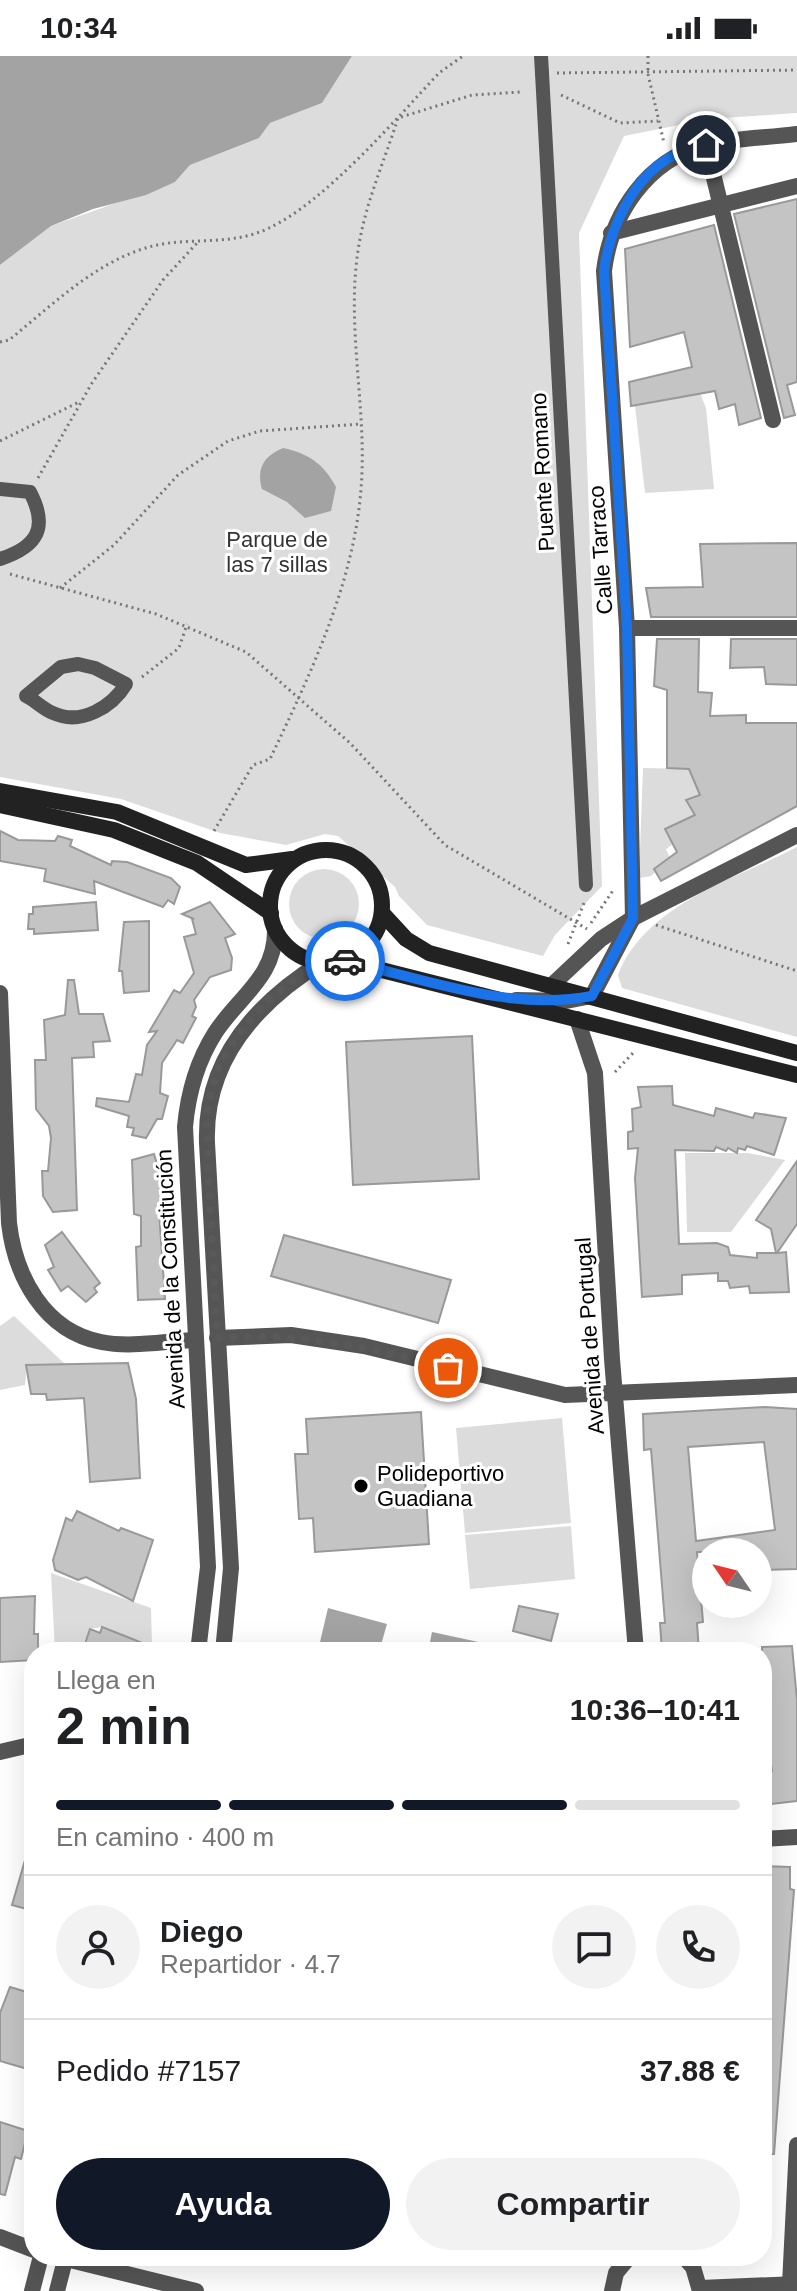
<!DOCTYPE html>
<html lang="es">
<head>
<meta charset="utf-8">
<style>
	:root { --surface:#fff; --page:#f2f2f2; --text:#202124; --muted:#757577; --line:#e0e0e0; --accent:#111827 }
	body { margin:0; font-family:Arial,sans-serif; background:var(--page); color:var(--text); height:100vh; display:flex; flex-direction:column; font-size:30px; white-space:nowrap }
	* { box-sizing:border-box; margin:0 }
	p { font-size:26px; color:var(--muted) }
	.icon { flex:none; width:44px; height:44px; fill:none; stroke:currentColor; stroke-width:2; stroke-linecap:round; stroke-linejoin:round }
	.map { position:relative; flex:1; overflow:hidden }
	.drawer { position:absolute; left:24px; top:1586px; width:748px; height:624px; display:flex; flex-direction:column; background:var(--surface); border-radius:32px; box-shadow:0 8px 32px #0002 }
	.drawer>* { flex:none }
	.needle { width:52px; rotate:305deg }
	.controls { position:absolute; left:692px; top:1482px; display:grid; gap:16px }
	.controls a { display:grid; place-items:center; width:80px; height:80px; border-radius:50%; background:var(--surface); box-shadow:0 8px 32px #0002; font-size:40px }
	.pin { position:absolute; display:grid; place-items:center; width:68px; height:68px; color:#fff; margin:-34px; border:4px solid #fff; border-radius:50%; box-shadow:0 2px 8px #0007 }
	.courier { position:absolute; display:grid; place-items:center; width:80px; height:80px; margin:-40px; border:6px solid #1a73e8; border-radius:50%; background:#fff; color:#222; box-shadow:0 2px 10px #0007 }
	.overview em { font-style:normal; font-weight:700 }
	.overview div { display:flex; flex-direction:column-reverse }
	.overview { display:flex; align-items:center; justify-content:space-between; height:136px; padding:0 32px }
	h1 { font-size:52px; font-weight:700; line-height:60px }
	.bar { display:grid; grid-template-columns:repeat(4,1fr); gap:12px 8px; align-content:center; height:96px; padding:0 32px }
	.bar i { height:10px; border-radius:6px; background:var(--line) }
	.bar .current { background:var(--accent) }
	.bar p { grid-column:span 4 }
	.line { display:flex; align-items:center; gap:20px; padding:0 32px; border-top:2px solid var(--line) }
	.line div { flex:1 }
	.round { display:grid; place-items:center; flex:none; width:84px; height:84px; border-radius:42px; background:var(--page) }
	.primary-button { display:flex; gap:16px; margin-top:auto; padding:16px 32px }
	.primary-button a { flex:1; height:92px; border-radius:48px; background:var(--accent); color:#fff; font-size:32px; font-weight:700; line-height:92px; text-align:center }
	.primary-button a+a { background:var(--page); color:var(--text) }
	.status { display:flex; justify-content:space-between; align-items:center; height:56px; padding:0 40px; background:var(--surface); direction:ltr }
	.status svg { height:22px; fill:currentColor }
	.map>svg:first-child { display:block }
	.green { fill:#dcdcdc }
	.water { fill:#a3a3a3 }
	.building { fill:#c4c4c4; stroke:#999; stroke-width:2; fill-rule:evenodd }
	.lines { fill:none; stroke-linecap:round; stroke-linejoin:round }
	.path { stroke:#777; stroke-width:3; stroke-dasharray:2 4; stroke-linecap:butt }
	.pedestrian { stroke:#555; stroke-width:14 }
	.minor { stroke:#555; stroke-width:16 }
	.tertiary { stroke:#555; stroke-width:16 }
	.secondary { stroke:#222; stroke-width:16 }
	.pedestrian-bridge { stroke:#555; stroke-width:14 }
	.done { stroke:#595959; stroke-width:8; stroke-dasharray:0 14.4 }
	.route { stroke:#1a73e8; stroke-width:10 }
	.poi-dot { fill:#000; stroke:#fff; stroke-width:3 }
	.labels { text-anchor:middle; stroke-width:6; stroke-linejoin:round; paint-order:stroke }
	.street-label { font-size:22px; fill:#000; stroke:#fff }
	.park-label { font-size:22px; fill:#333; stroke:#fff }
	.poi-label { font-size:22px; fill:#000; stroke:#fff; text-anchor:start }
</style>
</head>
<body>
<div class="status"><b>10:34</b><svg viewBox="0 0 49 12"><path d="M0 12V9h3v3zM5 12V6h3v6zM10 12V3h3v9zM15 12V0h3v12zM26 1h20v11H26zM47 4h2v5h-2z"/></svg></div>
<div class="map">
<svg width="797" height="2235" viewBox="0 0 797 2235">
	<rect width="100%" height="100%" fill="#fff"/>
	<g class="green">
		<path d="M352,0h445v57l-88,6 -85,17 -45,97 23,653 -47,49 -12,21 -116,-31 -28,-29 -4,-9 -57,-51 -13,-2 -39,11 -66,-12 -99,-34 -121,-22v-512l51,-39 124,-44 15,-17 69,-27 11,-15 52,-20z"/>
		<path d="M700,337l6,15 8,81 -69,4 -10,-87z"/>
		<path d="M643,712l100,2 -45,20 2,5 -13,5 8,15 -30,14 8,15 -7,5 4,9 -19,18 -12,2z"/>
		<path d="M797,791v190l-175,-49 -4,-13c27,-70 117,-96 179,-128z"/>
		<circle cx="324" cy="848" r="35"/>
		<path d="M685,1097h63l37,7 -54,72h-44z"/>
		<path d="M14,1260l53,50 -40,-1 -2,20 -25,5v-64z"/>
		<path d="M562,1362l9,105 -106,10 -9,-105z"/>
		<path d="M571,1470l4,53 -105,10 -5,-54z"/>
		<path d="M51,1517l100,35 1,37 -50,-18 -12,2 -11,23h-24z"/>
	</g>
	<g class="water">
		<path d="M0,0h352l-30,47 -52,20 -11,15 -69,27 -15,17 -29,13 -53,14 -42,17 -51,39z"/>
		<path d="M283,392c25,5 41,16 53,39l-5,24 -26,7 -18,-16 -25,-13c-6,-21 2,-33 21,-41z"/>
		<path d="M328,1552l59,16 -8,28h-19l-40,-10z"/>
		<path d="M432,1576l93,20h-97z"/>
	</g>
	<g class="building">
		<path d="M797,143v183l-10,3 8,30 -11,3 -50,-204z"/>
		<path d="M714,169l47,193 -22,7 -4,-21 -16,5 -4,-18 -84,15 -2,-24 63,-15 -8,-35 -54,15 -5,-98z"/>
		<path d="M797,487v74h-146l-5,-29 57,-1 -3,-43z"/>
		<path d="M657,583h42l-1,53 14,1 -2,23 36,-1v8h51v83l-136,75 -7,-12 23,-17 -12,-23 30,-14 -9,-15 14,-5 -11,-26 -22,-1v-78l-13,-4z"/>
		<path d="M731,583h66v46l-31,-1 -2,-17 -34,1z"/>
		<path d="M0,775l18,9 37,1 3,-5 14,4 -2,6 41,19 1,-4 15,1 44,16 9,9 -6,17 -6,-4 -5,7 -69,-26 1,13 -51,-13 2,-12 -46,-8z"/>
		<path d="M96,846l2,28 -64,4v-5h-6l1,-15h4v-7z"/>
		<path d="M210,846l25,32 -10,4 7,20 -1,12 -21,7 -16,23 2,7 -4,9 4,2 -13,25 -6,-3 -15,23 -2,30 8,3 -6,23h-5l-11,19 -14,-3 2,-7 -7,-1 2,-11 -33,-10 1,-8 32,4 7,-28 6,1 5,-30 10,-14 -8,1 25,-42 6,3 14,-20 -10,-36 12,-3 -4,-15h2l-12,-5z"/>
		<path d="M149,865v70l-25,2 -2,-22h-3l5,-49z"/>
		<path d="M68,924h6l5,34h24l7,27 -17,1 1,15 -22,1 5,152 -24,2 -10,-16 -1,-25h6l3,-33 -2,-12 -13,-17 -1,-49h11l-2,-40 21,-5z"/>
		<path d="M472,980l7,143 -126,6 -7,-143z"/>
		<path d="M672,1030l1,19 41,11 2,-8 37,10 2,-5 31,5 -12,37 -27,-9 -2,4 -7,-2 -1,5 -9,-5 -2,3 -10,-4 -2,4 -39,-1 4,94 38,-1 11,4 2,8 27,3v-5h19l-5,-24 -15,-9 41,-59v63l-20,29 9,-1 3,40 -39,1 -1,-7 -19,2 -2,-7h-10v-8l-36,2v19l-40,3 -7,-119 3,-30 -10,1v-17l5,-1 -1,-22 9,-2 -3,-20z"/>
		<path d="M154,1098l6,20 4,1 5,23 -8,1 -2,12 6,88 -27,1 -2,-53 5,-1v-30l-7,-2 -2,-54z"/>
		<path d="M62,1176l38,51 -6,5 3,4 -11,10 -18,-16 -7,5 -13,-21 6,-3 -9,-22z"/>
		<path d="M284,1179l167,45 -13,43 -167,-47z"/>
		<path d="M128,1307l8,36 4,79 -50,4 -6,-84 -37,2 -1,-6h-15l-5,-29z"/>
		<path d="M765,1351l32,2v160l-39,1v-18h-61l6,70 -6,1 2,29h-37l-2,-29h5l-14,-174 -7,1 -1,-36zM764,1386l11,88 -79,11 -8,-94z"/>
		<path d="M421,1356l8,132 -114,8 -2,-34 -14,1 -4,-65h13l-2,-35z"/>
		<path d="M77,1455l42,20 2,-3 32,12 -20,61 -47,-24 -8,3 -23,-10 -2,-10 13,-42 6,3z"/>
		<path d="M35,1540l-1,38h4v18h-4v8l-34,2v-64z"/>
		<path d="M519,1550l39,8 -7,27 -38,-10z"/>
		<path d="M102,1571l61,24v1h-81l8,-23 10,4z"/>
		<path d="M792,1590l5,54v101l-35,4v-33l10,-1 -10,-75v-49z"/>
		<path d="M30,1787l4,1v67l-22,-6z"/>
		<path d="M762,1810l28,1v22l4,1 -20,264h-12z"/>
		<path d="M10,1931l24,7v77l-34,-10v-48z"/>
		<path d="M0,2066l28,9 -7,28 -6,-2 -10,38 -5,-1z"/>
	</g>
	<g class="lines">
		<g class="path">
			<path d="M648,0v18l16,69"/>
			<path d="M557,17l240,-3"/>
			<path d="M561,39l59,28 38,-2"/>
			<path d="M0,286l9,-2c46,-37 93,-85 153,-96 37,-6 72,1 107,-16 56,-26 127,-109 170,-155l24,-17"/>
			<path d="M0,385l79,-39"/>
			<path d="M38,422l54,-95 71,-103 34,-37"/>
			<path d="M10,518l146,40 90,38 104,91 95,102 142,84"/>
			<path d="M60,532l54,-43 64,-70 50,-34 32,-10 101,-7"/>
			<path d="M142,621l37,-29 8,-24"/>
			<path d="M214,775l39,-66 17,-6c40,-84 84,-176 91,-270 7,-84 -18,-171 0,-255 8,-39 25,-78 37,-116l74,-23 48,-3"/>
			<path d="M591,867l23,-34"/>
			<path d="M656,869l141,46"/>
			<path d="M568,888l16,-41"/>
			<path d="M615,1016l19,-20"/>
		</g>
		<g class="pedestrian">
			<path d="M541,0l1,17"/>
			<path d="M0,433l30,3c19,36 7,55 -30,67"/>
			<path d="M78,608l17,4 31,16c-14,23 -45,42 -73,29 -10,-4 -17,-12 -27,-17l35,-29z"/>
		</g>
		<g class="minor">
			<path d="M706,89l67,275"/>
			<path d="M611,177l186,-47"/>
			<path d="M627,572h170"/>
			<path d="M552,929l49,-46 32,-21"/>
			<path d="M0,937l9,230c6,53 35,108 92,119 30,6 64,-1 94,-2"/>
			<path d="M516,944l50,1 26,-5 41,-78 -6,-290 -23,-357c7,-57 43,-111 101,-126 29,-7 62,-7 92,-11"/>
			<path d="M217,1282l74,-3 73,11 201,49 232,-10"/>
			<path d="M198,1596l10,-85 -23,-440c3,-34 11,-64 30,-94 24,-37 61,-56 60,-104"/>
			<path d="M223,1596l8,-84 -24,-425c-3,-82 49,-140 115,-181"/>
			<path d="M0,1696l34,-8"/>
			<path d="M762,1783l35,-2"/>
			<path d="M0,2181l34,13"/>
			<path d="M54,2200l142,35"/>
			<path d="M683,2200l10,11 7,24"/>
			<path d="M790,2228l7,-139"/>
			<path d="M700,2232l97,-4"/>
			<path d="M32,2235l9,-35"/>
			<path d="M57,2235l9,-35"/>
			<path d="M612,2235l4,-18 14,-17"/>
		</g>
		<g class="tertiary">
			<path d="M633,862l164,-83"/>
			<path d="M577,963l18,54 17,286 24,293"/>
		</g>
		<g class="secondary">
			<path d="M0,735l117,21 129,53 46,-6"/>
			<path d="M0,749l114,25 83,33 74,50"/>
			<circle cx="326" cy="850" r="56"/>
			<path d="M382,857l24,26 23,14 368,100"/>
			<path d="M342,904l455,115"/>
		</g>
		<path class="pedestrian-bridge" d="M542,17l44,812"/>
	</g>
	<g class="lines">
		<path class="done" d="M345,905c-43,-4 -106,64 -124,102 -9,19 -12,38 -15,59l11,216c84,-6 151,9 231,30"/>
		<path class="route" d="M345,905c80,18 165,51 247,35l41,-78 -6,-290 -23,-357c5,-40 28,-92 65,-113 11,-6 25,-9 37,-13"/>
	</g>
	<circle class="poi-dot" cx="361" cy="1430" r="8"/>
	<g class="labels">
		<g class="street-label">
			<text transform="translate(542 416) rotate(-93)" y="8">Puente Romano</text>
			<text transform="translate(600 494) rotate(-94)" y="8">Calle Tarraco</text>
			<text transform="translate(170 1223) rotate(-93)" y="8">Avenida de la Constitución</text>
			<text transform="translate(589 1280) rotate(-94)" y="8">Avenida de Portugal</text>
		</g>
		<g class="park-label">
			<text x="277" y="491">Parque de<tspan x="277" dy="25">las 7 sillas</tspan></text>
		</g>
		<g class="poi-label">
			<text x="377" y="1425">Polideportivo<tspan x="377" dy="25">Guadiana</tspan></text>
		</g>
	</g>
</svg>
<div class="controls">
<a><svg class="needle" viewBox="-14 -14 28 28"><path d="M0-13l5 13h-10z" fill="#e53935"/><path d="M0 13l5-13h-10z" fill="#757577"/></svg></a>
</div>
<div class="pin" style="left:448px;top:1312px;background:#ea580c"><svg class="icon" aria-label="bag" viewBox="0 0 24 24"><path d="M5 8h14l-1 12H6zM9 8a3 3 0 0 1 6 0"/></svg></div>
<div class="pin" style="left:706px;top:89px;background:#1f2937"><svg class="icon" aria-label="home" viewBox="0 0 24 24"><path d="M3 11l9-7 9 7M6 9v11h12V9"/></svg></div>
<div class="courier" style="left:345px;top:905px"><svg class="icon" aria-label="car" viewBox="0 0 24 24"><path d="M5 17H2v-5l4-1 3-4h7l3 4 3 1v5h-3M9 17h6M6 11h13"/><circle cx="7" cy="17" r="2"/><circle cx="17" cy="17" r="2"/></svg></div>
<section class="drawer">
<div class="overview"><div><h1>2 min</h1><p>Llega en</p></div><em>10:36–10:41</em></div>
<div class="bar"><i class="current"></i><i class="current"></i><i class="current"></i><i></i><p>En camino · 400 m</p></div>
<div class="line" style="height:144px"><a class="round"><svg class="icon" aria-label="person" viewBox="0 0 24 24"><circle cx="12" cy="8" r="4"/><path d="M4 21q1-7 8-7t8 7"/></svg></a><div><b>Diego</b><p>Repartidor · 4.7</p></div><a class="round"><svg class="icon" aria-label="chat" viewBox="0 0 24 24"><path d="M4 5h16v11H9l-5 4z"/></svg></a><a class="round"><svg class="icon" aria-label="phone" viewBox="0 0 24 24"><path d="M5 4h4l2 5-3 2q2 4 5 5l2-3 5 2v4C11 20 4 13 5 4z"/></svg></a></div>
<div class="line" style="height:104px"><div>Pedido #7157</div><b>37.88 €</b></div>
<div class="primary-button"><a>Ayuda</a><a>Compartir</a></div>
</section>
</div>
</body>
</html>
